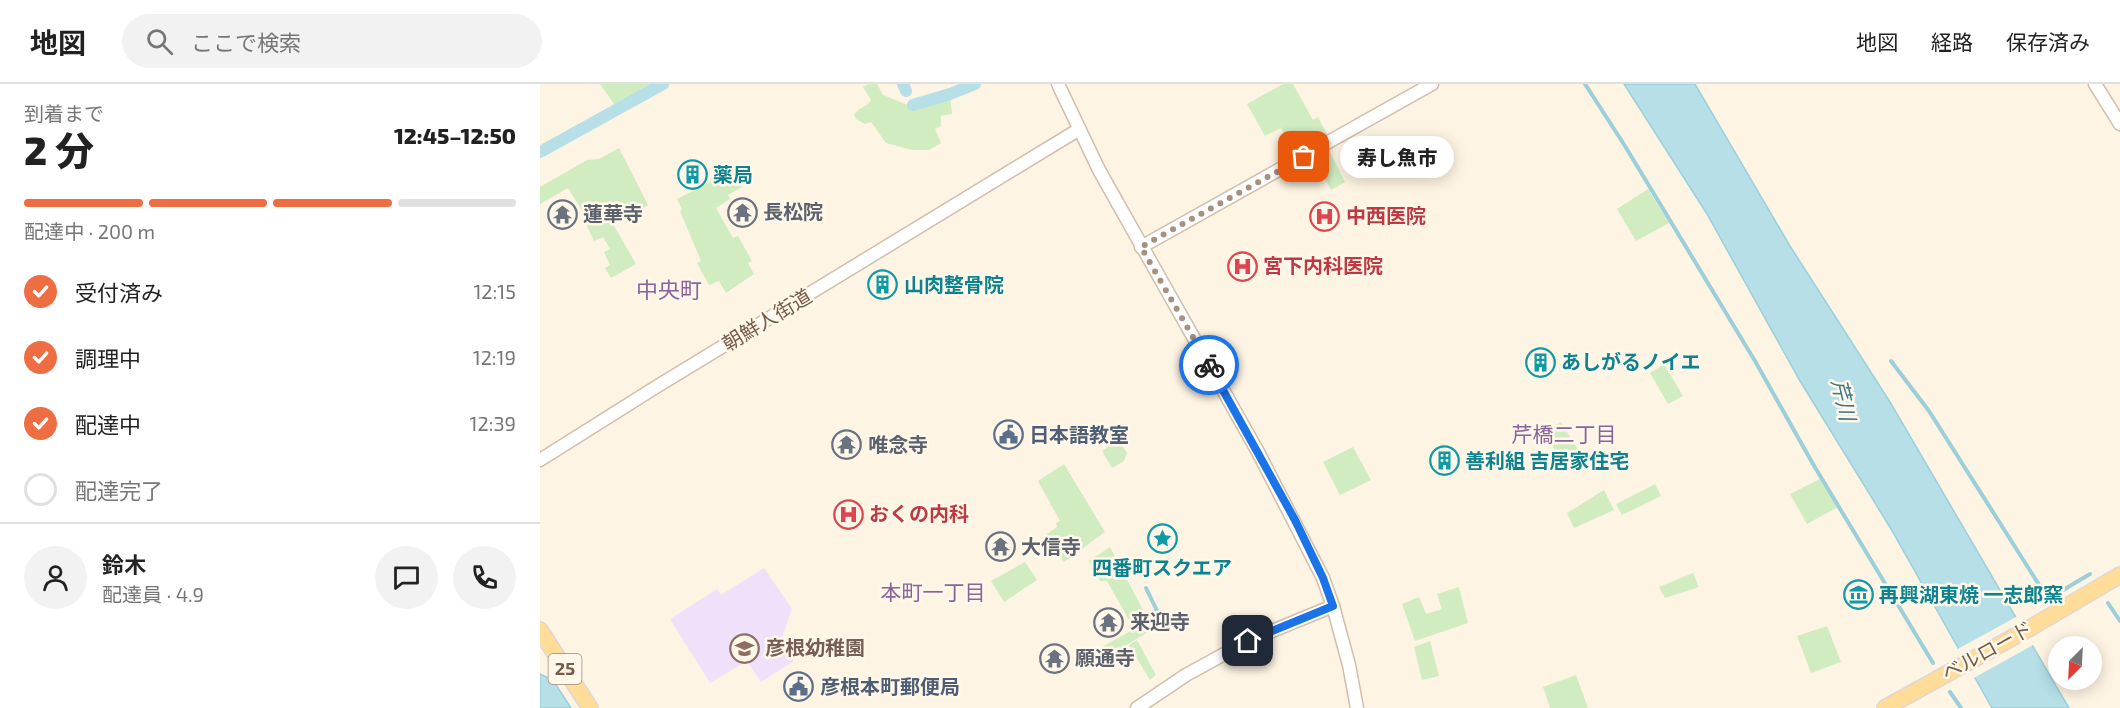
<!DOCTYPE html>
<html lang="ja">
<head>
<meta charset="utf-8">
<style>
	:root { --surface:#fff; --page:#f2f2f2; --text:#222; --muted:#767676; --line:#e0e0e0; --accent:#ee6d42 }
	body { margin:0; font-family:"Exo 2","Noto Sans JP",sans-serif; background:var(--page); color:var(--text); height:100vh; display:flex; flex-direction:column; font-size:22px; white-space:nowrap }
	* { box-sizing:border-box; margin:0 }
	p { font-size:20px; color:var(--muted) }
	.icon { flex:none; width:33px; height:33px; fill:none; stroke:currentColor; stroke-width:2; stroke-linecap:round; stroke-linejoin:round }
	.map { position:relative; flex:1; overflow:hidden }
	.panel { display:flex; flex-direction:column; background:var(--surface); width:540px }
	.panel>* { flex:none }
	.needle { width:39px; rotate:204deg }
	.fabs { position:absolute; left:1508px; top:552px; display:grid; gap:12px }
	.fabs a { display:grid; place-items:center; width:54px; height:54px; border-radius:50%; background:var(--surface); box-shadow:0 3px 15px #0003; font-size:30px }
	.pin { position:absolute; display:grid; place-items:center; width:51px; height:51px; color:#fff; margin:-26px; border-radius:12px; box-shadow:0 3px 9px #0006 }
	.courier { position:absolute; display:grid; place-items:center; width:60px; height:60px; margin:-30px; border:4px solid #1a73e8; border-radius:50%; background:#fff; color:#222; box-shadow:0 2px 8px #0007 }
	.bubble { position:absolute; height:42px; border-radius:21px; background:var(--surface); box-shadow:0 3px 15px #0003; font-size:20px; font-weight:800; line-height:42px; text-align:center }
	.summary em { font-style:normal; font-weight:800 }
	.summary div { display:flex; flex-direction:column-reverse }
	.summary { display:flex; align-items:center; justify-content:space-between; height:102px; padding:0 24px }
	h1 { font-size:39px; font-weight:800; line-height:45px }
	.bar { display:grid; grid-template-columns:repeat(4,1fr); gap:9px 6px; align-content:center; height:72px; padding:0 24px }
	.bar i { height:8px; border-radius:4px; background:var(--line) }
	.bar .selected { background:var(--accent) }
	.bar p { grid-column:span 4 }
	.line { display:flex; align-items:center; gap:15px; padding:0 24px; border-top:2px solid var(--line) }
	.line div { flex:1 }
	.round { display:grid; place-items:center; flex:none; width:63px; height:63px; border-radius:32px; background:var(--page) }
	ol { padding:0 24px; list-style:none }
	li { display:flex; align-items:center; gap:18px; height:66px }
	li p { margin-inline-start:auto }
	li .icon { padding:6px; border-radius:50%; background:var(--accent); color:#fff; stroke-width:4 }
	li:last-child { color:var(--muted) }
	li i { width:33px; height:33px; border:3px solid var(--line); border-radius:50% }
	header { display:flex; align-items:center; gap:36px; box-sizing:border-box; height:84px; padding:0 30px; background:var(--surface); border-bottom:2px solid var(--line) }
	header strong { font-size:28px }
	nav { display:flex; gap:33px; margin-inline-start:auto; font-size:21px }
	.search { width:420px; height:54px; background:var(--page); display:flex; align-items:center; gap:15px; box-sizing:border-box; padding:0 21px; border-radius:33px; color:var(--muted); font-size:22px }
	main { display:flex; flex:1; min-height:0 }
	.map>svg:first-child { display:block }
	.education { fill:#f1e0fa }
	.green { fill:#d1ecc1 }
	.water { fill:#b6dfe8; stroke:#9ccfda; stroke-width:1.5 }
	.pier { fill:#fdf4e3 }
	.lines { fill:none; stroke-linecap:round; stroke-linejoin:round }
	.stream { stroke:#9ccfda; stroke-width:4 }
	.canal { stroke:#b6dfe8; stroke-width:12 }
	.tertiary-casing { stroke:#d1beac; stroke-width:15 }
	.primary-casing { stroke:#ded7d3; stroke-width:18 }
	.tertiary { stroke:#fff; stroke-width:12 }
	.primary { stroke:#ffdc98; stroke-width:15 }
	.done { stroke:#a6907e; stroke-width:6; stroke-dasharray:0 10.8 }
	.route { stroke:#1a73e8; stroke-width:8 }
	.labels { text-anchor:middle; stroke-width:5; stroke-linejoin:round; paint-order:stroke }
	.shield { fill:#fff8ea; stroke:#a08979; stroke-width:1.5 }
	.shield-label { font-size:18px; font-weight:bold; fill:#775a48 }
	.culture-label { font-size:20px; font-weight:bold; fill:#0d838f; stroke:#fff8ea; text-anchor:start }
	.worship-label { font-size:20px; font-weight:bold; fill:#5b616d; stroke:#fff8ea; text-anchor:start }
	.health-label { font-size:20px; font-weight:bold; fill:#be3a42; stroke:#fff8ea; text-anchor:start }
	.street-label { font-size:20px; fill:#775a48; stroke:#fff8ea }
	.service-label { font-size:20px; font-weight:bold; fill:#4e5e75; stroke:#fff8ea; text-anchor:start }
	.education-label { font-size:20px; font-weight:bold; fill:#785e54; stroke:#fff8ea; text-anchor:start }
	.water-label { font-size:21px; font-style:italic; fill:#3d7784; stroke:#fff8ea }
	.neighbourhood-label { font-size:21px; fill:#8a639b; stroke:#fff8ea }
	.quarter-label { font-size:22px; fill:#8a639b; stroke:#fff8ea }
</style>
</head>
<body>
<header>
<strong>地図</strong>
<div class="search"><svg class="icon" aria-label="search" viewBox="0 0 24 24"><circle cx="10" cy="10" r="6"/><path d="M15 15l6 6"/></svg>ここで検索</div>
<nav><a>地図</a><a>経路</a><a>保存済み</a></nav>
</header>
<main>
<section class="panel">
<div class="summary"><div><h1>2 分</h1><p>到着まで</p></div><em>12:45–12:50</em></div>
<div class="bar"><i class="selected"></i><i class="selected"></i><i class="selected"></i><i></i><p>配達中 · 200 m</p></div>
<ol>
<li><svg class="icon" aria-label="check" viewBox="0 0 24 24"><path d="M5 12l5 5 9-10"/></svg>受付済み<p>12:15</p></li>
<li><svg class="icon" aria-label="check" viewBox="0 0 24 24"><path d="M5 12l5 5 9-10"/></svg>調理中<p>12:19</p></li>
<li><svg class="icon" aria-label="check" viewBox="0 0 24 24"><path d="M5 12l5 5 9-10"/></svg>配達中<p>12:39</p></li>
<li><i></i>配達完了</li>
</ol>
<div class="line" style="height:108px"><a class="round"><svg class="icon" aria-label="person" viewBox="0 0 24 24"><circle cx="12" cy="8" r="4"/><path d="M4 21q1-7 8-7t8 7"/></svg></a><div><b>鈴木</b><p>配達員 · 4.9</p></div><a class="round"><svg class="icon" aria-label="chat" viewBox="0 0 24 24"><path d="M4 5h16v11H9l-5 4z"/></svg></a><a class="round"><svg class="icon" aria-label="phone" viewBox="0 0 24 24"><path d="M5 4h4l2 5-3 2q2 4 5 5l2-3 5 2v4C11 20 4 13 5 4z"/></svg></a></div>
</section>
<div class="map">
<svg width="1580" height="624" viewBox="0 0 1580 624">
	<rect width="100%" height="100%" fill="#fdf4e3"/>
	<path class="education" d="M224,484l28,41 -11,31 13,21 -33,21 -14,-21 -37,22 -40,-64 47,-30 4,6z"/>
	<g class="green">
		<path d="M60,0h58l-41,24z"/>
		<path d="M329,0h8l6,11 30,12 37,-10 2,17 -11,2v10l-6,3 6,14 -12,7h-17l-26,-7 -15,-21 -6,2 -9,-5 -2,-4c5,-8 13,-8 17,-15l-8,-13z"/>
		<path d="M743,0h10l20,36 5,-3 10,19 -33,19 -14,-27 -16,8 -18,-32z"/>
		<path d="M79,64l29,57 -35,19 23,40 -25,14 -6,-10 5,-3 -6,-13 6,-3 -7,-12 -9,4 -7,-15 3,-3 -22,-35 -28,16v-17l47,-27 12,-1z"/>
		<path d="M789,66l16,32 -14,8 -17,-32z"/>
		<path d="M200,82l4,8 -6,6 4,7 -14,8 2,4 -14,9 17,30 5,-2 14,25 -4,2 6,11 -28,19 -7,-12 -10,4 -12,-22 4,-2 -21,-50 2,-2 -5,-10z"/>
		<path d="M1108,105l21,34 -33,18 -19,-32z"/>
		<path d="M1124,280l19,32 -15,8 -18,-31z"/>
		<path d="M1021,338l19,31 -17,11 -18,-31z"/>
		<path d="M579,357l8,12 -3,8 -12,7 -10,-17z"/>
		<path d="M813,363l18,33 -31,15 -17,-33z"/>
		<path d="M524,380l41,68 -41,30 -7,-10 6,-5 -5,-7 -5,3 -6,-9 10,-7 -1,-4 4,-2 -22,-40z"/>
		<path d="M1280,395l18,28 -31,17 -17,-30z"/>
		<path d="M1115,400l6,12 -39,19 -6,-11z"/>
		<path d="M1064,406l10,20 -40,18 -7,-15z"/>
		<path d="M570,463l43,82 -68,41 -4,-7 22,-11 -1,-5 32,-18 -27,-48h-7l-11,-20z"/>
		<path d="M485,478l12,18 -33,22 -13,-21z"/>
		<path d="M1153,489l6,14 -34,11 -6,-11z"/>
		<path d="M919,503l9,36 -53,18 -13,-37 17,-7 7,17 16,-5 -5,-15z"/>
		<path d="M1287,542l14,36 -30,11 -14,-37z"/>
		<path d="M597,556l19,35 -6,5 -21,-35z"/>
		<path d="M890,557l9,35 -17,4 -8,-33z"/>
		<path d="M1036,591l12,33h-38l-7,-21z"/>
	</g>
	<g class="water">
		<path d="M1084,0h71l95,162 100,156 179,306h-77l-101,-179 -91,-148 -93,-167z"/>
		<path d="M0,590l13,6 18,28h-31z"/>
	</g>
	<path class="pier" d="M1478,532l17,28 -63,35 -16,-29z"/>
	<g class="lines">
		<g class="stream">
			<path d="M1045,0l40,62 130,215 58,103 120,199"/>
			<path d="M1351,277l38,50 119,188 42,-25"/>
			<path d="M606,504l15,31"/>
			<path d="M1568,519l12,18"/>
			<path d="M1410,608l11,16"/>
		</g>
		<g class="canal">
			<path d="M363,0l3,7"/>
			<path d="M373,21l37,-11 25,-10"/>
			<path d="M0,68l123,-68"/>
		</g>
		<defs>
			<g id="tertiary">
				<path d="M518,0l41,86 159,282 65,126 10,28 16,59 8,43"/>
				<path d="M1555,0l25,40"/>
				<path d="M601,163l291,-163"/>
				<path d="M0,376l116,-73 422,-257"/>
				<path d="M597,624l49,-33 62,-34 85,-35"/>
			</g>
			<g id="primary">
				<path d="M0,546l50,78"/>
				<path d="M1345,624l145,-80 90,-53"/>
			</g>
		</defs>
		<use href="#tertiary" class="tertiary-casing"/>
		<use href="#primary" class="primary-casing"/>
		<use href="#tertiary" class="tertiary"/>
		<use href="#primary" class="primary"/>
	</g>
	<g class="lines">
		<path class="done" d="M669,281l-68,-118 163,-90"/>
		<path class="route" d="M669,281l86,155 28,58 10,28 -85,35"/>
	</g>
	<defs>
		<symbol id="building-ring" viewBox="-11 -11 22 22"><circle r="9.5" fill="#fff8ea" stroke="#0f9aa8" stroke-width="1.5"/><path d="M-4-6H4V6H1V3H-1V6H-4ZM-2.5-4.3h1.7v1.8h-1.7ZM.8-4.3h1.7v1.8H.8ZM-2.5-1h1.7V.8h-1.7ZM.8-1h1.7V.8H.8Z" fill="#0f9aa8"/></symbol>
		<symbol id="temple-ring" viewBox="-11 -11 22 22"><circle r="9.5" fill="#fff8ea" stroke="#6b7280" stroke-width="1.5"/><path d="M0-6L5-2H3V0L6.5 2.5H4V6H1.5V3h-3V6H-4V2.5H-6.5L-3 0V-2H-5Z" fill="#6b7280"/></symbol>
		<symbol id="hospital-ring" viewBox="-11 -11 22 22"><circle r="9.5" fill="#fff8ea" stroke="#e0444e" stroke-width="1.5"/><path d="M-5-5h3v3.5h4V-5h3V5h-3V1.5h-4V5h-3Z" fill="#e0444e"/></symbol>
		<symbol id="civic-ring" viewBox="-11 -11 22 22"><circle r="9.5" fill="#fff8ea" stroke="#5c6f8a" stroke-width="1.5"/><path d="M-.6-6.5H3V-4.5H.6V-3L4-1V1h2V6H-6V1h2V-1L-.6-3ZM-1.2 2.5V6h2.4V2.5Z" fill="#5c6f8a"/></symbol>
		<symbol id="sight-ring" viewBox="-11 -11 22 22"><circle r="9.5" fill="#fff8ea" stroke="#0f9aa8" stroke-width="1.5"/><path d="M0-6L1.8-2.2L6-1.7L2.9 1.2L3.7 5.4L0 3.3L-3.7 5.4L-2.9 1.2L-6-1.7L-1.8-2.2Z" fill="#0f9aa8"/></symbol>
		<symbol id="museum-ring" viewBox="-11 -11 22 22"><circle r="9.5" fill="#fff8ea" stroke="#0f9aa8" stroke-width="1.5"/><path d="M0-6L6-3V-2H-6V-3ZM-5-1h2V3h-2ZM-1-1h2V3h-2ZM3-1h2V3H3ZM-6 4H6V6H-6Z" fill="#0f9aa8"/></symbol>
		<symbol id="school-ring" viewBox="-11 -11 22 22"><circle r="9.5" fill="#fff8ea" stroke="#8d6e63" stroke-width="1.5"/><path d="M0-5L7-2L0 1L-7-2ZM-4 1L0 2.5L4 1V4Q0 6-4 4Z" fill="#8d6e63"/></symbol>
	</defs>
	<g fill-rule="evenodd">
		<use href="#building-ring" x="136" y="74" width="33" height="33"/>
		<use href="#temple-ring" x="186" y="112" width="33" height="33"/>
		<use href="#temple-ring" x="6" y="114" width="33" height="33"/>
		<use href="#hospital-ring" x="768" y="116" width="33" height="33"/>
		<use href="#hospital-ring" x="686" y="166" width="33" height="33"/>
		<use href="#building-ring" x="326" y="184" width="33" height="33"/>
		<use href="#building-ring" x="984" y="262" width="33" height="33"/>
		<use href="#civic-ring" x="452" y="334" width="33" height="33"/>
		<use href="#temple-ring" x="290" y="344" width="33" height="33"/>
		<use href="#building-ring" x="888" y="360" width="33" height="33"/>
		<use href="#hospital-ring" x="292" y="414" width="33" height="33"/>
		<use href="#sight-ring" x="606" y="438" width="33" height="33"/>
		<use href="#temple-ring" x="444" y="446" width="33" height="33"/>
		<use href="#museum-ring" x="1302" y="494" width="33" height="33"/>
		<use href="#temple-ring" x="552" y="522" width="33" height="33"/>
		<use href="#school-ring" x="188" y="548" width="33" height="33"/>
		<use href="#temple-ring" x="498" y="558" width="33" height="33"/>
		<use href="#civic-ring" x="242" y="586" width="33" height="33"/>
	</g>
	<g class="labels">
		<rect class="shield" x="8.5" y="570" width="33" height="30" rx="4.5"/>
		<g class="shield-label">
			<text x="25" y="591">25</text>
		</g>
		<g class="culture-label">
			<text x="173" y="98">薬局</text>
			<text x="364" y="208">山肉整骨院</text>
			<text x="1021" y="285">あしがるノイエ</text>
			<text x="925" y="384">善利組 吉居家住宅</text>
			<text x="622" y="491" text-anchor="middle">四番町スクエア</text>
			<text x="1339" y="518">再興湖東焼 一志郎窯</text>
		</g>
		<g class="worship-label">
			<text x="223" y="135">長松院</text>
			<text x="43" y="137">蓮華寺</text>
			<text x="328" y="368">唯念寺</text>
			<text x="481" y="470">大信寺</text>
			<text x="590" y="545">来迎寺</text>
			<text x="535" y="581">願通寺</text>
		</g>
		<g class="health-label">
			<text x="806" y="139">中西医院</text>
			<text x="723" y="189">宮下内科医院</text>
			<text x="329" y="437">おくの内科</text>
		</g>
		<g class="street-label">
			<text transform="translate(227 236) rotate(-31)" y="7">朝鮮人街道</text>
			<text transform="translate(1447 567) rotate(-29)" y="7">ベルロード</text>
		</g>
		<g class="service-label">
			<text x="489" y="358">日本語教室</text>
			<text x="280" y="610">彦根本町郵便局</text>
		</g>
		<g class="education-label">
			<text x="225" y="571">彦根幼稚園</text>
		</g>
		<g class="water-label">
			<text transform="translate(1303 316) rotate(77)" y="7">芹川</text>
		</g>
		<g class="neighbourhood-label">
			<text x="1024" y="358">芹橋二丁目</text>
			<text x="393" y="516">本町一丁目</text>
		</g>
		<g class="quarter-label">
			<text x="129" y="214">中央町</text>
		</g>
	</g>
</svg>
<div class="fabs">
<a><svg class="needle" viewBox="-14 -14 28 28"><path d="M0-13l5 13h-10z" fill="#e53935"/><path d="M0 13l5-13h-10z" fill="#767676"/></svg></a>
</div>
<div class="pin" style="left:764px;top:73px;background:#ea580c"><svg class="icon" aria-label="bag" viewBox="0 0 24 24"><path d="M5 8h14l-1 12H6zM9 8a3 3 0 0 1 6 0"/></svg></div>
<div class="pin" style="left:708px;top:557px;background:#1f2937"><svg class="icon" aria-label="home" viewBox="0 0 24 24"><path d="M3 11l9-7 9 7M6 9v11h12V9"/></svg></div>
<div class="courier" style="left:669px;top:281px"><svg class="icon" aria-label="bike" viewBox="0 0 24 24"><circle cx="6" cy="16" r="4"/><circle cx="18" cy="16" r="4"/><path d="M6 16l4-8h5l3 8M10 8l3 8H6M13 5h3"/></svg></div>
<div class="bubble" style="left:800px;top:52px;width:114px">寿し魚市</div>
</div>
</main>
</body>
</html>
